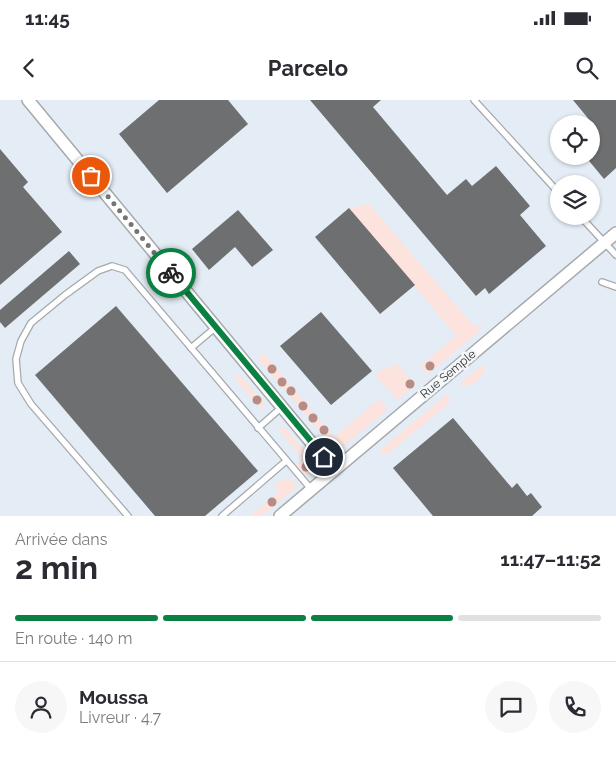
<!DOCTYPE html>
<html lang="fr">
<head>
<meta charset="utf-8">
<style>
	:root { --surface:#fff; --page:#f7f7f7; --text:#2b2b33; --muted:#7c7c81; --line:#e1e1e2; --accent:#0b8043 }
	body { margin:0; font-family:Raleway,sans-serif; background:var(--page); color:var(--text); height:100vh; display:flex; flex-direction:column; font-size:19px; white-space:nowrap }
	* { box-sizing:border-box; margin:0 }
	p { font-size:16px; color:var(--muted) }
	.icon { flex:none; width:28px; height:28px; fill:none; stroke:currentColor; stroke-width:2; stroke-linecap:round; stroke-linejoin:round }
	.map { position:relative; height:416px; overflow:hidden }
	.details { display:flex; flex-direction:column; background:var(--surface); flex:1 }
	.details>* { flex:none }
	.buttons { position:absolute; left:550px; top:15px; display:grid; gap:10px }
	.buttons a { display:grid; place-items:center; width:50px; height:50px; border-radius:50%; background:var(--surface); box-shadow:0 1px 4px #0004; font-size:25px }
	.pin { position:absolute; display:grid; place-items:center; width:42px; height:42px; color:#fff; margin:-21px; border:2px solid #fff; border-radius:50%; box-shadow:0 1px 5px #0007 }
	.courier { position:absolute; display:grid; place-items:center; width:50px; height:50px; margin:-25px; border:4px solid #0b8043; border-radius:50%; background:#fff; color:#222; box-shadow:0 1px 6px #0007 }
	.overview em { font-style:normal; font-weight:700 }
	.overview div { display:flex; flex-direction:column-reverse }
	.overview { display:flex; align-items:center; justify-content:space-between; height:85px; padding:0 15px }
	h1 { font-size:32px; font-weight:700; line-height:38px }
	.bar { display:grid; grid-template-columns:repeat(4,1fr); gap:8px 5px; align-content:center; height:60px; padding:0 15px }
	.bar i { height:6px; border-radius:4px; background:var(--line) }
	.bar .on { background:var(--accent) }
	.bar p { grid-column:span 4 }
	.line { display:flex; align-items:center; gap:12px; padding:0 15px; border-top:1px solid var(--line) }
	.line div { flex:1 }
	.round { display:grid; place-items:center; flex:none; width:52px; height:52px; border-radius:26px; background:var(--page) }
	.status { display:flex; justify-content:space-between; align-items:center; height:35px; padding:0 25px; background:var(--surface); direction:ltr }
	.status svg { height:14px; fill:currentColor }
	header { display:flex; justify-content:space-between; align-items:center; height:65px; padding:0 15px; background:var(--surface); font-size:22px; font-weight:700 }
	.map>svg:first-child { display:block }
	.built { fill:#e4ecf5; fill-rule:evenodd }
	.green { fill:#fce3dd }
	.building { fill:#6d6f71 }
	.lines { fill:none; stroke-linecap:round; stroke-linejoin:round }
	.lane-casing { stroke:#a6a9ab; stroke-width:8 }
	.street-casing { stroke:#a6a9ab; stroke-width:14 }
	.lane { stroke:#fff; stroke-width:5.5 }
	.street { stroke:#fff; stroke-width:11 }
	.tree { fill:#b68c84 }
	.done { stroke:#737577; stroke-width:5; stroke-dasharray:0 9 }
	.route { stroke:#0b8043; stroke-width:6 }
	.labels { text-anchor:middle; stroke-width:5; stroke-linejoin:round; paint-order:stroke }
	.street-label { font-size:12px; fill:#2e2f30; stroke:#f4f7fa }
</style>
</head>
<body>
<div class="status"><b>11:45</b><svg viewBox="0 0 49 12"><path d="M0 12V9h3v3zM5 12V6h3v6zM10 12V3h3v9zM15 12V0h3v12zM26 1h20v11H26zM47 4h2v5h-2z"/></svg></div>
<header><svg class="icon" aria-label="back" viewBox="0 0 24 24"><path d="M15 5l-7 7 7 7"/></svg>Parcelo<svg class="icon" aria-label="search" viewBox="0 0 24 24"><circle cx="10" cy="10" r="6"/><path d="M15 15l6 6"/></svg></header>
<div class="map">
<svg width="616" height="416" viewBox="0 0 616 416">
	<rect width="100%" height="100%" fill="#f4f7fa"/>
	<path class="built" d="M0,0h616v416h-616zM559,24h32v32h-32zM559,84h32v32h-32z"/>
	<g class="green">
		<path d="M369,104l103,120 11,4 -55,46 -8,-8 36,-30 -107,-128z"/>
		<path d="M264,253l70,84 45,-38 9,10 -43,36 -5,1 -8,-1 -74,-86z"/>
		<path d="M395,264h2l18,21 -17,15 -23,-25 11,-9 3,4z"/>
		<path d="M482,265l3,3c-1,10 -13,18 -22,18l-2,-4z"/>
		<path d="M236,275l5,1 23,28 -3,5 -28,-33z"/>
		<path d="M447,294l3,4 -2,6 -59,49h-7l-2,-3z"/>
		<path d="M281,328h4l25,30 3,12 -5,7 -12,-12 7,-6 -25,-30z"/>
		<path d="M289,378l8,9 -35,29h-12l29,-24 -6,-8z"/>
	</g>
	<g class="building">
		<path d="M159,0h69l20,24 -81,69 -48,-59z"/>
		<path d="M310,0h71l-8,7 74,88 19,-16 6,7 24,-20 34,40 -10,9 26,31 -57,48 -4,-6 -9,8z"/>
		<path d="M573,0h43v68l-12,11 -19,-23h6v-34z"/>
		<path d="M0,49l28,33 -5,5 39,45 -62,53z"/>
		<path d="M349,108l66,77 -35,29 -65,-77z"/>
		<path d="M238,110l35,40 -21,17 -17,-20 -26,23 -17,-21z"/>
		<path d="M69,151l11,13 -75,64 -5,-6v-12z"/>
		<path d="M116,206l142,165 -53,45h-50l-120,-141z"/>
		<path d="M321,212l51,59 -41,34 -51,-59z"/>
		<path d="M453,318l59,70 5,-5 10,13 4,-3 11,14 -10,9h-99l-40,-48z"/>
	</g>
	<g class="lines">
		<defs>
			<g id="lane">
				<path d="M474,0l85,93"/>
				<path d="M580,116l36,39"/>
				<path d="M602,182l14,5"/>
				<path d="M191,248l25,-21"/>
				<path d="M258,328l24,-21"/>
				<path d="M128,416l-97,-112 -13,-21 -2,-24 5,-18 10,-18 34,-28 33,-24 14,-5 13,4 186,219"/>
				<path d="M222,416l64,-55"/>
			</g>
			<g id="street">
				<path d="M28,0l306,370"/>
				<path d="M280,416l336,-283"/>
			</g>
		</defs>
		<use href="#lane" class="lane-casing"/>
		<use href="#street" class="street-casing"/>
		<use href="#lane" class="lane"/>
		<use href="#street" class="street"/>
	</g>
	<g class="tree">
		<circle cx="430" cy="266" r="4.5"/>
		<circle cx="272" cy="269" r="4.5"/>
		<circle cx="282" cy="282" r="4.5"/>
		<circle cx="410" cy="284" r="4.5"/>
		<circle cx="291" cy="291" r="4.5"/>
		<circle cx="257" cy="300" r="4.5"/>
		<circle cx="303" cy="306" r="4.5"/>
		<circle cx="313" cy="318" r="4.5"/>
		<circle cx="324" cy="330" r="4.5"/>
		<circle cx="306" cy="367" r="4.5"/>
		<circle cx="272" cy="402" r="4.5"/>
	</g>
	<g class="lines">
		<path class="done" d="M91,76l80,97"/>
		<path class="route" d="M171,173l153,184"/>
	</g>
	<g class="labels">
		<g class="street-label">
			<text transform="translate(448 274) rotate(-40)" y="4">Rue Semple</text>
		</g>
	</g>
</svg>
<div class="buttons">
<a><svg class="icon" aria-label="locate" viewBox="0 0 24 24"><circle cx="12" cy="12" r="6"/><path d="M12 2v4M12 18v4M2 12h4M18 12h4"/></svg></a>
<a><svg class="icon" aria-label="layers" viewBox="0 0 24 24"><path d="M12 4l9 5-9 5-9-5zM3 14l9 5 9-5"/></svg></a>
</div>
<div class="pin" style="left:91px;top:76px;background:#ea580c"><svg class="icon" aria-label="bag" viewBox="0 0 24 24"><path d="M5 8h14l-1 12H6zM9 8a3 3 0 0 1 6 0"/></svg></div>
<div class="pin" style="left:324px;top:357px;background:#1f2937"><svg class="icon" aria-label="home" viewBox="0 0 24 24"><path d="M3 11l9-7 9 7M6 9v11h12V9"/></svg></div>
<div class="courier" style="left:171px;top:173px"><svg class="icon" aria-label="bike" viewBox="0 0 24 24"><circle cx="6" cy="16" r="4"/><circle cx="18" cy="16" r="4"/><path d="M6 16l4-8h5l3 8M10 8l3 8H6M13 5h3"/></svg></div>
</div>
<section class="details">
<div class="overview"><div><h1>2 min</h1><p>Arrivée dans</p></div><em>11:47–11:52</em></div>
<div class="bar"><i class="on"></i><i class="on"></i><i class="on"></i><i></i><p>En route · 140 m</p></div>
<div class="line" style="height:90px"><a class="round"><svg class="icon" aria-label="person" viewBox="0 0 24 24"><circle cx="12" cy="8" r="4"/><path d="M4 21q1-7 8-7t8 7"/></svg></a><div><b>Moussa</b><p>Livreur · 4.7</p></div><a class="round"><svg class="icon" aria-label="chat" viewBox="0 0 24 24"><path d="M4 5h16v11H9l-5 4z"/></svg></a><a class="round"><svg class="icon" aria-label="phone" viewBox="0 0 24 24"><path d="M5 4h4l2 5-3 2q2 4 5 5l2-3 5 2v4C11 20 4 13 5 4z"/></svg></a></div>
</section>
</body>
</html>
